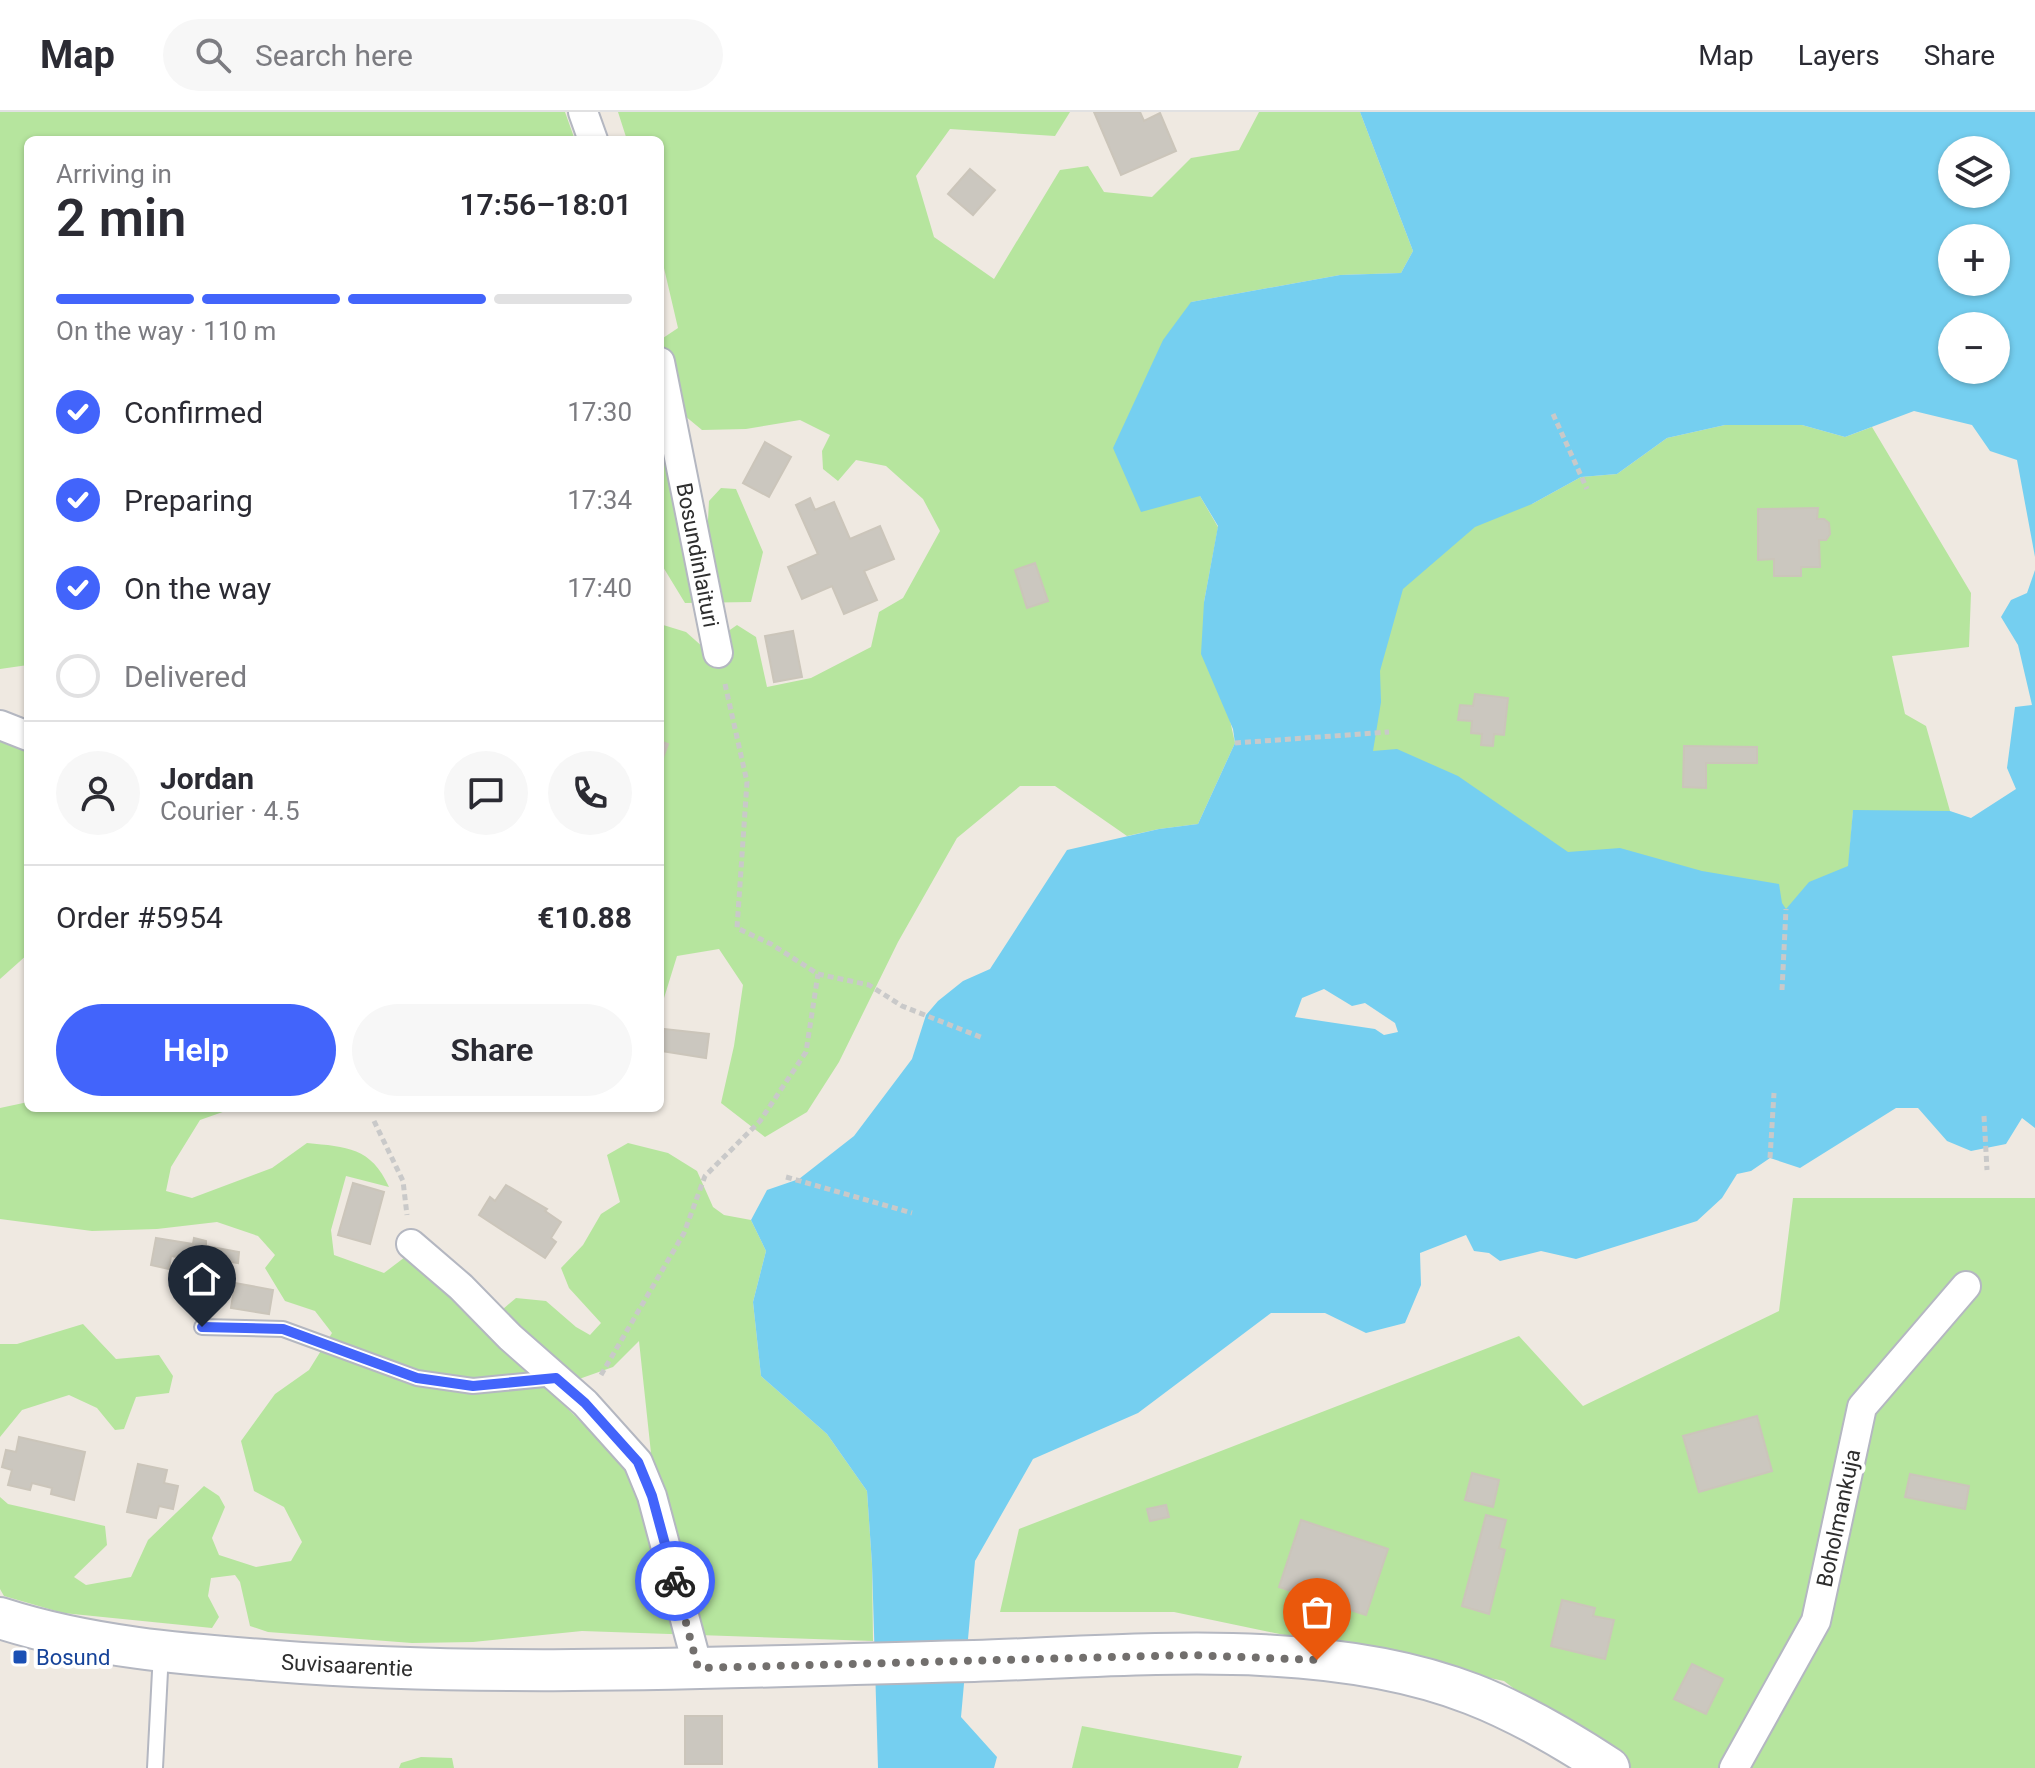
<!DOCTYPE html>
<html lang="en">
<head>
<meta charset="utf-8">
<style>
	:root { --surface:#fff; --page:#f7f7f7; --text:#2b2b33; --muted:#7c7c81; --line:#e1e1e2; --accent:#4264fb }
	body { margin:0; font-family:Roboto,sans-serif; background:var(--page); color:var(--text); height:100vh; display:flex; flex-direction:column; font-size:30px; white-space:nowrap }
	* { box-sizing:border-box; margin:0 }
	p { font-size:26px; color:var(--muted) }
	.icon { flex:none; width:44px; height:44px; fill:none; stroke:currentColor; stroke-width:2; stroke-linecap:round; stroke-linejoin:round }
	.map { position:relative; flex:1; overflow:hidden }
	.drawer { position:absolute; left:24px; top:24px; width:640px; height:976px; display:flex; flex-direction:column; background:var(--surface); border-radius:12px; box-shadow:0 2px 6px #0004 }
	.drawer>* { flex:none }
	.tools { position:absolute; left:1938px; top:24px; display:grid; gap:16px }
	.tools a { display:grid; place-items:center; width:72px; height:72px; border-radius:50%; background:var(--surface); box-shadow:0 2px 6px #0004; font-size:40px }
	.pin { position:absolute; display:grid; place-items:center; width:68px; height:68px; color:#fff; margin:-82px -34px; border-radius:50% 50% 50% 0; rotate:-45deg; box-shadow:0 0 8px #0007 }
	.pin .icon { rotate:45deg }
	.courier { position:absolute; display:grid; place-items:center; width:80px; height:80px; margin:-40px; border:6px solid #4264fb; border-radius:50%; background:#fff; color:#222; box-shadow:0 2px 10px #0007 }
	.overview em { font-style:normal; font-weight:600 }
	.overview div { display:flex; flex-direction:column-reverse }
	.overview { display:flex; align-items:center; justify-content:space-between; height:136px; padding:0 32px }
	h1 { font-size:52px; font-weight:600; line-height:60px }
	.bar { display:grid; grid-template-columns:repeat(4,1fr); gap:12px 8px; align-content:center; height:96px; padding:0 32px }
	.bar i { height:10px; border-radius:6px; background:var(--line) }
	.bar .on { background:var(--accent) }
	.bar p { grid-column:span 4 }
	.line { display:flex; align-items:center; gap:20px; padding:0 32px; border-top:2px solid var(--line) }
	.line div { flex:1 }
	.round { display:grid; place-items:center; flex:none; width:84px; height:84px; border-radius:42px; background:var(--page) }
	ol { padding:0 32px; list-style:none }
	li { display:flex; align-items:center; gap:24px; height:88px }
	li p { margin-inline-start:auto }
	li .icon { padding:8px; border-radius:50%; background:var(--accent); color:#fff; stroke-width:4 }
	li:last-child { color:var(--muted) }
	li i { width:44px; height:44px; border:4px solid var(--line); border-radius:50% }
	.button { display:flex; gap:16px; margin-top:auto; padding:16px 32px }
	.button a { flex:1; height:92px; border-radius:48px; background:var(--accent); color:#fff; font-size:32px; font-weight:600; line-height:92px; text-align:center }
	.button a+a { background:var(--page); color:var(--text) }
	header { display:flex; align-items:center; gap:48px; box-sizing:border-box; height:112px; padding:0 40px; background:var(--surface); border-bottom:2px solid var(--line) }
	header strong { font-size:38px }
	nav { display:flex; gap:44px; margin-inline-start:auto; font-size:28px }
	.search { width:560px; height:72px; background:var(--page); display:flex; align-items:center; gap:20px; box-sizing:border-box; padding:0 28px; border-radius:44px; color:var(--muted); font-size:30px }
	.map>svg:first-child { display:block }
	.green { fill:#b6e59e }
	.water { fill:#75cff0; fill-rule:evenodd }
	.building { fill:#cbc7bf; stroke:#cbc5ba; stroke-width:2 }
	.lines { fill:none; stroke-linecap:round; stroke-linejoin:round }
	.lane-casing { stroke:#b4b7c1; stroke-width:18 }
	.street-casing { stroke:#b4b7c1; stroke-width:32 }
	.secondary-casing { stroke:#b4b7c1; stroke-width:44 }
	.path { stroke:#c9c9c9; stroke-width:5; stroke-dasharray:6 4; stroke-linecap:butt }
	.lane { stroke:#fff; stroke-width:14 }
	.street { stroke:#fff; stroke-width:28 }
	.secondary { stroke:#fff; stroke-width:40 }
	.done { stroke:#726f6d; stroke-width:8; stroke-dasharray:0 14.4 }
	.route { stroke:#4264fb; stroke-width:10 }
	.transit-dot { fill:#1a4fb4; stroke:#fff; stroke-width:3 }
	.labels { text-anchor:middle; stroke-width:8; stroke-linejoin:round; paint-order:stroke }
	.street-label { font-size:22px; fill:#2e2e2e; stroke:#fff }
	.transit-label { font-size:22px; fill:#164399; stroke:#fff; text-anchor:start }
</style>
</head>
<body>
<header>
<strong>Map</strong>
<div class="search"><svg class="icon" aria-label="search" viewBox="0 0 24 24"><circle cx="10" cy="10" r="6"/><path d="M15 15l6 6"/></svg>Search here</div>
<nav><a>Map</a><a>Layers</a><a>Share</a></nav>
</header>
<div class="map">
<svg width="2035" height="1656" viewBox="0 0 2035 1656">
	<rect width="100%" height="100%" fill="#efe9e1"/>
	<g class="green">
		<path d="M0,0h565l10,28h-547v525l-28,4z"/>
		<path d="M618,0h452l-15,24 -105,-7 -34,47 18,61 60,42 66,-109 28,-4 16,26 48,5 39,-39 48,-8 20,-38h101l53,139 -12,22 -61,2 -149,27 9,194 18,31 -14,75 31,141 -37,81 -39,5 -32,7 -72,-50h-35l-63,52 -59,104 -59,120 -32,50 -42,25 -44,-34 13,-57 9,-61 -24,-36 -42,7 -17,55v-387l26,8 18,16 33,-23 19,12 11,50 44,-9 60,-31 8,-35 24,-14 37,-67 -17,-32 -37,-33 -30,-6 -18,21 -15,-12 -1,-18 8,-16 -30,-15 -54,9 -44,1 -23,-19 28,128 2,-38 12,-13 15,1 27,63 -12,50 -66,1 -25,-41v-222l18,-12 -18,-77v-111h-33z"/>
		<path d="M1725,313h77l43,12 27,-10 99,166 -2,54 -77,9 13,58 21,12 24,85h-97l-10,126 -446,-101 -48,-142 81,-195 102,5 49,-27 36,-3 50,-36z"/>
		<path d="M0,608l28,3v231l-28,25z"/>
		<path d="M28,990v6h206l-34,12 -29,47 -5,24 26,7 80,-30 35,-25c40,4 64,4 82,44l-43,-11 -15,54 3,25 50,18 25,-19 206,201 36,-2 -12,-112 -26,26 -34,12 -44,-37 -32,-33 13,-11 30,3 30,26 14,8 11,-12 -32,-35 -8,-20 22,-23 18,-31 19,-12 -13,-47 21,-12 40,10 29,18 16,36 11,8 27,5 15,31 -13,51 8,74 66,58 40,57 5,73 1,77 -291,-10 -109,11 -61,1 -144,-11 -18,-6 -10,-44 -5,-7 -24,3 -3,18 11,21 -7,11 -149,-15 -59,-17 -4,-7v-92l8,7 97,22 2,19 -33,32 12,8 45,-8 17,-37 56,-54 15,10 6,11 -13,31 7,17 37,12 35,-6 11,-19 -18,-35 -30,-16 -13,-50 34,-47 34,-24 23,-37 -17,-22 -30,-10 -20,-33 10,-13 -17,-19 -41,-14 -60,7 -65,2 -92,-12v-111z"/>
		<path d="M1793,1086h242v570h-416l-115,-87 -330,-69h-174l19,-83 500,-193 64,70 196,-95z"/>
		<path d="M83,1212l33,35 43,-4 14,21 -4,17 -33,4 -12,32 -9,1 -18,-22 -28,-13 -47,15 -22,27v-93h17z"/>
		<path d="M1082,1614l160,30 -4,12h-166z"/>
		<path d="M421,1645l31,1 2,10h-55l2,-5z"/>
	</g>
	<path class="water" d="M1360,0h675v445l-18,-97 -27,-9 -18,-26 -58,-14 -69,26 -43,-12h-77l-58,13 -50,36 -36,3 -49,27 -57,23 -72,62 -23,82 1,31 -8,49 24,-2 61,27 110,76 52,-4 82,23 77,13 3,19 4,6 23,-27 39,-16 5,-56 97,1 21,7 45,-29 -9,-21 8,-61 17,-2 -14,-60 -17,-28 10,-17 16,-7 8,-23v558l-13,-10 -16,26 -35,7 -24,-10 -29,-33h-22l-96,60 -30,-10 -19,13 -14,3 -15,24 -25,23 -121,38 -35,-8 -41,10 -11,-8 -15,-2 -8,-16 -46,18 1,32 -16,38 -39,10 -41,-20h-54l-133,100 -105,46 -58,102 -14,156 36,40 -3,11h-116l-6,-204 -5,-73 -40,-57 -66,-58 -8,-74 13,-51 -15,-31 16,-30 32,-11 55,-43 58,-77 14,-44 12,-14 25,-20 27,-12 77,-119 92,-21 39,-5 37,-81 -2,-14 -32,-75 3,-52 14,-76 -18,-30 -59,16 -28,-64 50,-108 28,-38 149,-27 61,-2 12,-22zM1952,38h44v44h-44zM1952,126h44v44h-44zM1952,214h44v44h-44zM1324,877l28,17 13,-3 30,20 3,9 -14,3 -9,-6 -80,-12 7,-19z"/>
	<g class="building">
		<path d="M1094,0h46l4,9 16,-8 16,38 -55,24z"/>
		<path d="M970,57l25,21 -22,25 -25,-21z"/>
		<path d="M765,330l26,15 -22,40 -26,-14z"/>
		<path d="M810,386l5,12 19,-8 16,37 30,-13 14,33 -30,12 13,29 -33,14 -12,-28 -30,13 -14,-32 30,-13 -22,-49z"/>
		<path d="M1818,396l-1,11h7l5,4 1,11 -4,6h-7l1,27h-19v9h-27v-17l-16,1v-51z"/>
		<path d="M1035,451l13,38 -21,7 -12,-38z"/>
		<path d="M793,519l9,46 -28,5 -9,-46z"/>
		<path d="M1475,582l33,4 -4,37 -10,-1 -1,12 -12,-1 1,-11 -11,-1 1,-12 -14,-1 2,-15 13,1z"/>
		<path d="M660,629l8,3 -8,22z"/>
		<path d="M1684,634l73,1v16h-51v25l-23,-1z"/>
		<path d="M664,917l45,5 -3,24 -45,-7z"/>
		<path d="M353,1071l31,9 -14,52 -32,-9z"/>
		<path d="M506,1073l41,24 -2,2 16,11 -10,16 5,4 -11,16 -66,-43 11,-18 5,4z"/>
		<path d="M156,1126l37,6 1,-6 12,3v5l33,6 -1,11 -19,-3 -1,4 -47,-8 -2,13 -18,-4z"/>
		<path d="M235,1171l38,7 -4,24 -38,-6z"/>
		<path d="M1757,1304l15,55 -73,21 -16,-56z"/>
		<path d="M19,1325l66,15 -11,48 -23,-6 1,-6 -20,-5 -2,7 -22,-5 4,-15 -10,-3 4,-17 10,2z"/>
		<path d="M138,1352l29,6 -3,13 14,3 -5,23 -14,-3 -3,12 -29,-6z"/>
		<path d="M1472,1361l27,7 -6,27 -28,-7z"/>
		<path d="M1910,1362l59,12 -4,23 -60,-12z"/>
		<path d="M1166,1393l3,12 -19,4 -3,-12z"/>
		<path d="M1486,1403l20,5 -7,28 6,2 -16,64 -27,-8z"/>
		<path d="M1301,1408l87,29 -22,66 -87,-28z"/>
		<path d="M1562,1488l33,8 -2,8 21,4 -9,39 -54,-13z"/>
		<path d="M1692,1552l31,15 -17,35 -32,-15z"/>
		<rect x="685" y="1604" width="37" height="48"/>
	</g>
	<g class="lines">
		<defs>
			<g id="lane">
				<path d="M202,1215l81,2 134,49 56,8 82,-8"/>
				<path d="M155,1656l6,-116"/>
			</g>
			<g id="street">
				<path d="M583,0l10,28"/>
				<path d="M660,250l58,291"/>
				<path d="M0,613l28,11"/>
				<path d="M411,1132l50,43 49,50 75,66 53,59 14,34 46,172"/>
				<path d="M1734,1656l82,-147 46,-214 104,-121"/>
			</g>
			<path id="secondary" d="M0,1506c90,29 182,36 275,43 233,18 467,5 699,0 158,-5 349,-25 498,33 49,19 93,45 137,74"/>
		</defs>
		<use href="#lane" class="lane-casing"/>
		<use href="#street" class="street-casing"/>
		<use href="#secondary" class="secondary-casing"/>
		<g class="path">
			<path d="M1553,302l34,75"/>
			<path d="M725,572l22,98 -10,146 34,16 47,30 51,11 33,21 81,32"/>
			<path d="M1235,631l154,-11"/>
			<path d="M1782,878l4,-81"/>
			<path d="M1984,1004l3,54"/>
			<path d="M374,1009l29,60 4,34"/>
			<path d="M1770,1046l4,-65"/>
			<path d="M786,1065l126,36"/>
			<path d="M601,1263l83,-142 21,-57 55,-55 46,-69 12,-78"/>
		</g>
		<use href="#lane" class="lane"/>
		<use href="#street" class="street"/>
		<use href="#secondary" class="secondary"/>
	</g>
	<g class="lines">
		<path class="done" d="M675,1469l23,87 491,-13 128,5"/>
		<path class="route" d="M202,1215l81,2 134,49 56,8 83,-8 29,25 53,59 14,34 23,85"/>
	</g>
	<rect class="transit-dot" x="12" y="1537" width="16" height="16" rx="4"/>
	<g class="labels">
		<g class="street-label">
			<text transform="translate(698 443) rotate(79)" y="8">Bosundinlaituri</text>
			<text transform="translate(1838 1406) rotate(-78)" y="8">Boholmankuja</text>
			<text transform="translate(347 1553) rotate(3)" y="8">Suvisaarentie</text>
		</g>
		<g class="transit-label">
			<text x="36" y="1553">Bosund</text>
		</g>
	</g>
</svg>
<div class="tools">
<a><svg class="icon" aria-label="layers" viewBox="0 0 24 24"><path d="M12 4l9 5-9 5-9-5zM3 14l9 5 9-5"/></svg></a>
<a>+</a>
<a>−</a>
</div>
<div class="pin" style="left:1317px;top:1548px;background:#ea580c"><svg class="icon" aria-label="bag" viewBox="0 0 24 24"><path d="M5 8h14l-1 12H6zM9 8a3 3 0 0 1 6 0"/></svg></div>
<div class="pin" style="left:202px;top:1215px;background:#1f2937"><svg class="icon" aria-label="home" viewBox="0 0 24 24"><path d="M3 11l9-7 9 7M6 9v11h12V9"/></svg></div>
<div class="courier" style="left:675px;top:1469px"><svg class="icon" aria-label="bike" viewBox="0 0 24 24"><circle cx="6" cy="16" r="4"/><circle cx="18" cy="16" r="4"/><path d="M6 16l4-8h5l3 8M10 8l3 8H6M13 5h3"/></svg></div>
<section class="drawer">
<div class="overview"><div><h1>2 min</h1><p>Arriving in</p></div><em>17:56–18:01</em></div>
<div class="bar"><i class="on"></i><i class="on"></i><i class="on"></i><i></i><p>On the way · 110 m</p></div>
<ol>
<li><svg class="icon" aria-label="check" viewBox="0 0 24 24"><path d="M5 12l5 5 9-10"/></svg>Confirmed<p>17:30</p></li>
<li><svg class="icon" aria-label="check" viewBox="0 0 24 24"><path d="M5 12l5 5 9-10"/></svg>Preparing<p>17:34</p></li>
<li><svg class="icon" aria-label="check" viewBox="0 0 24 24"><path d="M5 12l5 5 9-10"/></svg>On the way<p>17:40</p></li>
<li><i></i>Delivered</li>
</ol>
<div class="line" style="height:144px"><a class="round"><svg class="icon" aria-label="person" viewBox="0 0 24 24"><circle cx="12" cy="8" r="4"/><path d="M4 21q1-7 8-7t8 7"/></svg></a><div><b>Jordan</b><p>Courier · 4.5</p></div><a class="round"><svg class="icon" aria-label="chat" viewBox="0 0 24 24"><path d="M4 5h16v11H9l-5 4z"/></svg></a><a class="round"><svg class="icon" aria-label="phone" viewBox="0 0 24 24"><path d="M5 4h4l2 5-3 2q2 4 5 5l2-3 5 2v4C11 20 4 13 5 4z"/></svg></a></div>
<div class="line" style="height:104px"><div>Order #5954</div><b>€10.88</b></div>
<div class="button"><a>Help</a><a>Share</a></div>
</section>
</div>
</body>
</html>
